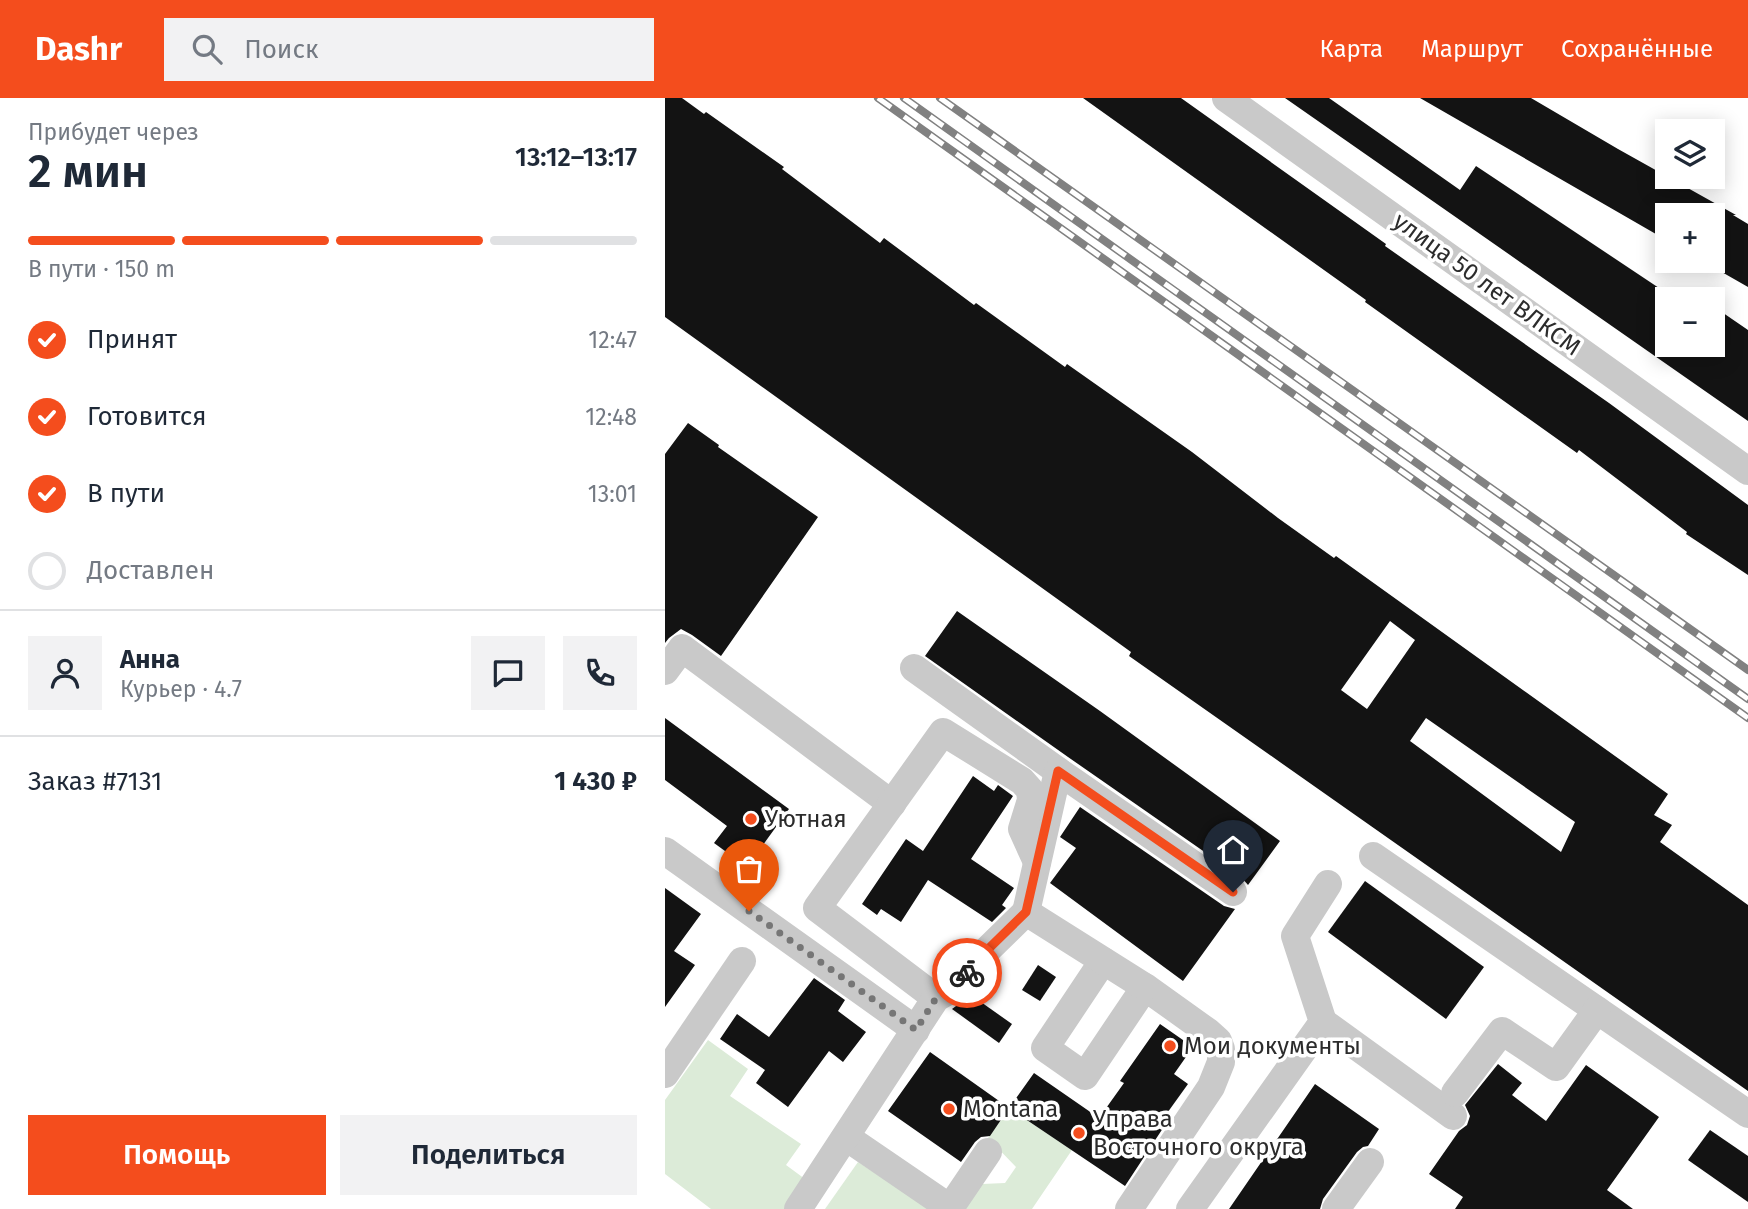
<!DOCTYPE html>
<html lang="ru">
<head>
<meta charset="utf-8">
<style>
	:root { --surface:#fff; --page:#f2f2f3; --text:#1f2937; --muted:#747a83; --line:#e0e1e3; --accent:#f44d1d }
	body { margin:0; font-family:"Fira Sans",sans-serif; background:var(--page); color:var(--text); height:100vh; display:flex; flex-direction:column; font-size:26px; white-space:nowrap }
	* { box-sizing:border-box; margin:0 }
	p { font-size:23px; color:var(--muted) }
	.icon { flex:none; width:38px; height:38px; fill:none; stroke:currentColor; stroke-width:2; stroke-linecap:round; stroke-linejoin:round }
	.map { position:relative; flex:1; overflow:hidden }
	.details { display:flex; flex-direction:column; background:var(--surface); width:665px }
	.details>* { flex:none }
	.tools { position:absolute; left:990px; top:21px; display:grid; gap:14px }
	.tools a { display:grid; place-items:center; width:70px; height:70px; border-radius:0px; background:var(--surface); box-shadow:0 4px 18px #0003; font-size:35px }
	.pin { position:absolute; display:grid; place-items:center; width:60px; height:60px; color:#fff; margin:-72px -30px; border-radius:50% 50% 50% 0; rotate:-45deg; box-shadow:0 0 7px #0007 }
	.pin .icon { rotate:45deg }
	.courier { position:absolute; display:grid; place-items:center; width:70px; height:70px; margin:-35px; border:5px solid #f44d1d; border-radius:50%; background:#fff; color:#222; box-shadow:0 2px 9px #0007 }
	.head em { font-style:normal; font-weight:600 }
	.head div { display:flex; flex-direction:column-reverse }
	.head { display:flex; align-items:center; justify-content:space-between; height:119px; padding:0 28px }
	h1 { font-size:46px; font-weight:600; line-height:52px }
	.bar { display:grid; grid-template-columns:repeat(4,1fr); gap:10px 7px; align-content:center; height:84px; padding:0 28px }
	.bar i { height:9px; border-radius:5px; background:var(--line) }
	.bar .on { background:var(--accent) }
	.bar p { grid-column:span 4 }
	.line { display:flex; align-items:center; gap:18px; padding:0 28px; border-top:2px solid var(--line) }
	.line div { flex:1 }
	.round { display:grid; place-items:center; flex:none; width:74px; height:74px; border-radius:0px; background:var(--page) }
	ol { padding:0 28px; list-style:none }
	li { display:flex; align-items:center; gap:21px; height:77px }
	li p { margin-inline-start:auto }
	li .icon { padding:7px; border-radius:50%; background:var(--accent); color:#fff; stroke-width:4 }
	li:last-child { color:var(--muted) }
	li i { width:38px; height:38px; border:4px solid var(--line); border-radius:50% }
	.primary-button { display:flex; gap:14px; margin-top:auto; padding:14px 28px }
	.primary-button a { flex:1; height:80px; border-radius:0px; background:var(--accent); color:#fff; font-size:28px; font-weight:600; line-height:80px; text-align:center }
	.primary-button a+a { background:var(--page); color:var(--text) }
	header { display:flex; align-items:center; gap:42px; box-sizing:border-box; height:98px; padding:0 35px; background:var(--accent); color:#fff }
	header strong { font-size:33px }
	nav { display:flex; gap:38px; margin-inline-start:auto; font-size:24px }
	.search { width:490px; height:63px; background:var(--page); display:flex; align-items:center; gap:18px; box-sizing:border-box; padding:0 24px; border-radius:0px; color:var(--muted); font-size:26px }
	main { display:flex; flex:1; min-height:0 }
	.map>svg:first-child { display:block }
	.green { fill:#dcebd8 }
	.building { fill:#131313; fill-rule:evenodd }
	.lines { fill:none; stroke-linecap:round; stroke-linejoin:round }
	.minor { stroke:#c9c9c9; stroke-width:28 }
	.rail-casing { stroke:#818181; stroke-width:8 }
	.rail { stroke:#fff; stroke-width:5; stroke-dasharray:16; stroke-linecap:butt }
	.done { stroke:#767676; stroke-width:7; stroke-dasharray:0 12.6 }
	.route { stroke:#f44d1d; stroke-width:9 }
	.poi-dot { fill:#f44d1d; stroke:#fff; stroke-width:2.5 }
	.labels { text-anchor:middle; stroke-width:7; stroke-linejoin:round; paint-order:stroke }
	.street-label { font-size:24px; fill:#2c2c2c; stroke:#fff }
	.poi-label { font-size:24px; fill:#2c2c2c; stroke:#fff; text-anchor:start }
</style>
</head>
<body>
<header>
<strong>Dashr</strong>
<div class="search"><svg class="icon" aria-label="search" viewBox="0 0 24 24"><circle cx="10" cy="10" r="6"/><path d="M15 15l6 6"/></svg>Поиск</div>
<nav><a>Карта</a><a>Маршрут</a><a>Сохранённые</a></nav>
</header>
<main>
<section class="details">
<div class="head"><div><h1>2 мин</h1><p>Прибудет через</p></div><em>13:12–13:17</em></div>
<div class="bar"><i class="on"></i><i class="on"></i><i class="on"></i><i></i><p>В пути · 150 m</p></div>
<ol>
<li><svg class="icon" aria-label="check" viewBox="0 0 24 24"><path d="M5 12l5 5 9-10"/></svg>Принят<p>12:47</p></li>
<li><svg class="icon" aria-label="check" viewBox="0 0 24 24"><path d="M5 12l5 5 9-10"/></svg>Готовится<p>12:48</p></li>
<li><svg class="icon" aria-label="check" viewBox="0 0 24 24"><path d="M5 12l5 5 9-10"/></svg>В пути<p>13:01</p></li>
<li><i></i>Доставлен</li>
</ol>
<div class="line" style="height:126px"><a class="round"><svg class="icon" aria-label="person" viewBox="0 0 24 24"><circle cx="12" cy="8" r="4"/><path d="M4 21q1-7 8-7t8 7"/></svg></a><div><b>Анна</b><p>Курьер · 4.7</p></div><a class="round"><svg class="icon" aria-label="chat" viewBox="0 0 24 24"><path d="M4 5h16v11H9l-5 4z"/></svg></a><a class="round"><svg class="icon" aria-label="phone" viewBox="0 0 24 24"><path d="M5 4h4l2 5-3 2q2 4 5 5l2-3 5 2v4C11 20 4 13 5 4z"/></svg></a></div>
<div class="line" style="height:91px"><div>Заказ #7131</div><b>1 430 ₽</b></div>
<div class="primary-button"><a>Помощь</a><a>Поделиться</a></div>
</section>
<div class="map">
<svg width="1083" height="1111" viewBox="0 0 1083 1111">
	<rect width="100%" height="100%" fill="#fff"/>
	<g class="green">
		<path d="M43,942l40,29 -18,27 71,48 -15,21 19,14 -21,30h-73l-46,-35v-74z"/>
		<path d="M344,1010l63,42 -40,59h-67l17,-25 23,-1 11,-16 -28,-29z"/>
		<path d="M193,1064l72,47h-105z"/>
	</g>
	<g class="building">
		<path d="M0,0h17l22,16 2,-2 78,55 -2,2 98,74 4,-5 90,67 2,-2 89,64 2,-3 125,88 86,66 56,40 2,-2 332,238 -14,21 18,10 -12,17 88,63v186l-619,-435 2,-4 -466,-335zM725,523l25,19 -48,69 -26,-19zM761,620l149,104 -14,30 -151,-111z"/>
		<path d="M418,0h98l205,146 -1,2 224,157 139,102v70l-62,-41 1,-2 -108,-82 -2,3 -212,-151 1,-2z"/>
		<path d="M620,0h44l131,92 16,-24 192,128v51h45v-39l35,24v91z"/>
		<path d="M755,0h111l87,51 118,66h-3l15,9v63l-35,-20v-52h-45v26z"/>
		<path d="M23,325l31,22 -1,2 100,70 -97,139 -29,-21 -11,-6 -12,9 -4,5v-189z"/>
		<path d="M292,513l143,100 180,130 -32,44 -6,-7 -174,-121 -143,-101z"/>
		<path d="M0,620l124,91 -42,58 -33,-24 13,-17 -62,-46z"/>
		<path d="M308,678l21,15 4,-6 15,11 -42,63 43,29 -12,17 4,3 -14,14 -64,-42 -27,42 -20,-13 -4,6 -15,-11 44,-65 17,12z"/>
		<path d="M415,709l144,99 11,3 -52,72 -133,-98 26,-35 -16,-11z"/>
		<path d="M700,783l119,86 -38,52 -118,-87z"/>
		<path d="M0,790l36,26 -27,37 21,14 -30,42z"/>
		<path d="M373,867l18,12 -16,24 -18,-11z"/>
		<path d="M149,880l31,22 -7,11 28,21 -23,30 -14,-11 -41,56 -32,-24 9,-13 -45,-31 17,-25 32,23z"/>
		<path d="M306,897l41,29 -13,19 -47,-34z"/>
		<path d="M495,926l33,23 -19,27 14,10 -23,32 4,3 -44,67 -116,-78 25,-35 65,45 25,-35 -4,-2z"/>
		<path d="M265,954l79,56 -19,28 -9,1 -6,5 -14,20 -73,-51z"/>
		<path d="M833,966l24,19 -10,12 34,26 40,-56 73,52 -52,73 26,19h-178l8,-12 -34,-23 30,-43 8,-6 3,-9 -5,-11z"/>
		<path d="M650,986l64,45 -11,17 -5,1 -6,5 -34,47 -3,10h-91z"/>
		<path d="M1045,1032l38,26v46l-60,-42z"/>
	</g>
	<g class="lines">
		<g class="minor">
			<path d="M561,0l522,373"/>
			<path d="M249,570l144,103"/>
			<path d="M0,573l17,-23 210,156"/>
			<path d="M0,753l251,179"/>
			<path d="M708,758l375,258"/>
			<path d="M361,814l32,-141 175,121"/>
			<path d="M438,863l-58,87 40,28 60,-89 63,45 10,9 3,8v13l-10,25 -82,122"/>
			<path d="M271,900l-119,-90 126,-176 79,49 8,9 1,10 -9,29 15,33"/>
			<path d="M658,924l130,94"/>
			<path d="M0,976l77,-113"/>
			<path d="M790,995l47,-62 54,36 41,-57"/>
			<path d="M181,1039l104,71 38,-56"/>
			<path d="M133,1111l138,-211 21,-12 22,-28 47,-46 119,75"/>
			<path d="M525,1111l133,-187 -28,-86 33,-52"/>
			<path d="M671,1111l34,-47"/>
		</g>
		<defs>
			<g id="rail">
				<path d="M213,0l870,620"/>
				<path d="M239,0l844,601"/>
				<path d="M275,0l808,572"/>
			</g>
		</defs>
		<use href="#rail" class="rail-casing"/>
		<use href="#rail" class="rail"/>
	</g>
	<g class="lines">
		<path class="done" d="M84,813l167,119 20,-32 21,-12 10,-13"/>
		<path class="route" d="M302,875l12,-15 47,-46 32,-141 175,121"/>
	</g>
	<g class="poi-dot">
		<circle cx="86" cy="721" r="7"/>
		<circle cx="505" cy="948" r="7"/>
		<circle cx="284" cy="1011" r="7"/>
		<circle cx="414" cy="1035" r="7"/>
	</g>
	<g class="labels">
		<g class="street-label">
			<text transform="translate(822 186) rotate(36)" y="8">улица 50 лет ВЛКСМ</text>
		</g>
		<g class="poi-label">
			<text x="100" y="729">Уютная</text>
			<text x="519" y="956">Мои документы</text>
			<text x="298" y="1019">Montana</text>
			<text x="428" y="1029">Управа<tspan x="428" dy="28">Восточного округа</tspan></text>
		</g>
	</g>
</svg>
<div class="tools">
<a><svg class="icon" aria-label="layers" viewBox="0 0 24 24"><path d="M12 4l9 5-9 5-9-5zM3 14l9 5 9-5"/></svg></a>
<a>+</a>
<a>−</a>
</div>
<div class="pin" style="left:84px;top:813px;background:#ea580c"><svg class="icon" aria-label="bag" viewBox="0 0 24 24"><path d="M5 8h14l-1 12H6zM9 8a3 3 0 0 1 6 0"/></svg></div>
<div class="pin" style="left:568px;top:794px;background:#1f2937"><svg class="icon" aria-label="home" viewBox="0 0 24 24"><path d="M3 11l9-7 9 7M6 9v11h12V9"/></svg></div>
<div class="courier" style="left:302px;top:875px"><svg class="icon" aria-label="bike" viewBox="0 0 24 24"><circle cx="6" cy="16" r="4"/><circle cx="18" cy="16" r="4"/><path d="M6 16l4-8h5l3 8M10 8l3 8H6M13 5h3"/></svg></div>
</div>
</main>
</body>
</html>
